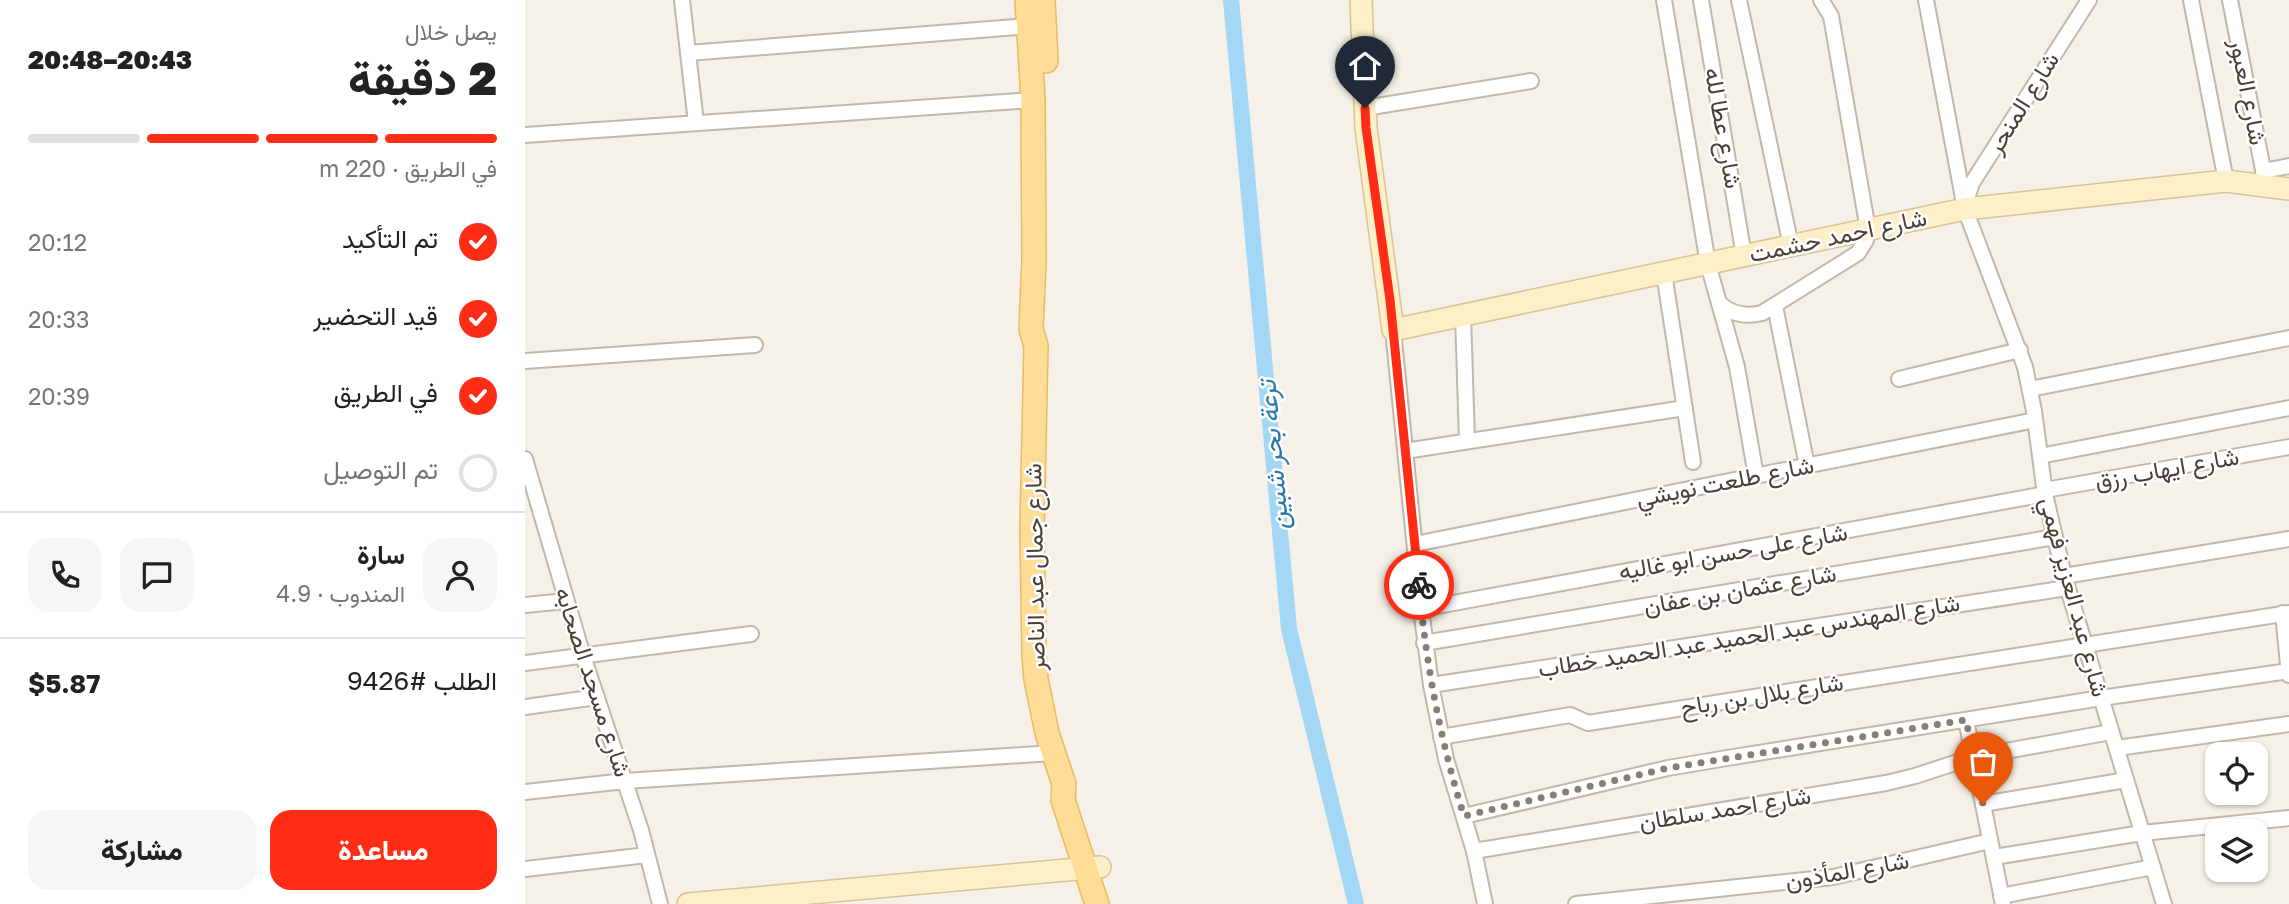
<!DOCTYPE html>
<html lang="ar">
<head>
<meta charset="utf-8">
<style>
	:root { --surface:#fff; --page:#f6f6f6; --text:#222; --muted:#767676; --line:#e0e0e0; --accent:#ff2d15 }
	body { margin:0; font-family:"Golos Text",Vazirmatn,sans-serif; background:var(--page); color:var(--text); direction:rtl; height:100vh; display:flex; flex-direction:column; font-size:26px; white-space:nowrap }
	* { box-sizing:border-box; margin:0 }
	p { font-size:23px; color:var(--muted) }
	.icon { flex:none; width:38px; height:38px; fill:none; stroke:currentColor; stroke-width:2; stroke-linecap:round; stroke-linejoin:round }
	.map { position:relative; flex:1; overflow:hidden; direction:ltr }
	.sheet { display:flex; flex-direction:column; background:var(--surface); width:525px }
	.sheet>* { flex:none }
	.tools { position:absolute; left:1680px; top:742px; display:grid; gap:14px }
	.tools a { display:grid; place-items:center; width:63px; height:63px; border-radius:14px; background:var(--surface); box-shadow:0 2px 5px #0004; font-size:35px }
	.pin { position:absolute; display:grid; place-items:center; width:60px; height:60px; color:#fff; margin:-72px -30px; border-radius:50% 50% 50% 0; rotate:-45deg; box-shadow:0 0 7px #0007 }
	.pin .icon { rotate:45deg }
	.courier { position:absolute; display:grid; place-items:center; width:70px; height:70px; margin:-35px; border:5px solid #ff2d15; border-radius:50%; background:#fff; color:#222; box-shadow:0 2px 9px #0007 }
	.headline em { font-style:normal; font-weight:800 }
	.headline div { display:flex; flex-direction:column-reverse }
	.headline { display:flex; align-items:center; justify-content:space-between; height:119px; padding:0 28px }
	h1 { font-size:46px; font-weight:800; line-height:52px }
	.bar { display:grid; grid-template-columns:repeat(4,1fr); gap:10px 7px; align-content:center; height:84px; padding:0 28px }
	.bar i { height:9px; border-radius:5px; background:var(--line) }
	.bar .active { background:var(--accent) }
	.bar p { grid-column:span 4 }
	.line { display:flex; align-items:center; gap:18px; padding:0 28px; border-top:2px solid var(--line) }
	.line div { flex:1 }
	.round { display:grid; place-items:center; flex:none; width:74px; height:74px; border-radius:21px; background:var(--page) }
	ol { padding:0 28px; list-style:none }
	li { display:flex; align-items:center; gap:21px; height:77px }
	li p { margin-inline-start:auto }
	li .icon { padding:7px; border-radius:50%; background:var(--accent); color:#fff; stroke-width:4 }
	li:last-child { color:var(--muted) }
	li i { width:38px; height:38px; border:4px solid var(--line); border-radius:50% }
	.action { display:flex; gap:14px; margin-top:auto; padding:14px 28px }
	.action a { flex:1; height:80px; border-radius:21px; background:var(--accent); color:#fff; font-size:28px; font-weight:800; line-height:80px; text-align:center }
	.action a+a { background:var(--page); color:var(--text) }
	main { display:flex; flex:1; min-height:0 }
	.map>svg:first-child { display:block }
	.lines { fill:none; stroke-linecap:round; stroke-linejoin:round }
	.canal { stroke:#a2d7f5; stroke-width:16 }
	.street-casing { stroke:#c1b8aa; stroke-width:18 }
	.secondary-casing { stroke:#d8c396; stroke-width:24 }
	.primary-casing { stroke:#ebbb60; stroke-width:26 }
	.street { stroke:#fff; stroke-width:14 }
	.secondary { stroke:#ffefc8; stroke-width:21 }
	.primary { stroke:#ffdd97; stroke-width:23 }
	.done { stroke:#857f74; stroke-width:7; stroke-dasharray:0 12.6 }
	.route { stroke:#ff2d15; stroke-width:9 }
	.labels { text-anchor:middle; stroke-width:5; stroke-linejoin:round; paint-order:stroke }
	.street-label { font-size:24px; fill:#494136; stroke:#fff }
	.water-label { font-size:26px; font-style:italic; fill:#2679ac; stroke:#fff }
</style>
</head>
<body>
<main>
<div class="map">
<svg width="1764" height="904" viewBox="0 0 1764 904">
	<rect width="100%" height="100%" fill="#f5f1e8"/>
	<g class="lines">
		<path class="canal" d="M706,0l58,629 67,275"/>
		<defs>
			<g id="street">
				<path d="M157,0l14,123"/>
				<path d="M1139,0l44,264 29,103 19,109"/>
				<path d="M1176,0l43,256"/>
				<path d="M1214,0l52,246"/>
				<path d="M1401,0l39,209 60,158 9,44 11,83 19,82 100,328"/>
				<path d="M1666,0l35,181"/>
				<path d="M1705,0l36,185"/>
				<path d="M163,53l341,-27"/>
				<path d="M840,108l166,-27"/>
				<path d="M0,135l508,-35"/>
				<path d="M1738,171l26,-5"/>
				<path d="M1440,204l7,-21 117,-183"/>
				<path d="M1139,273l29,189"/>
				<path d="M1194,303c13,12 27,14 43,10l96,-60 8,-13 2,-10 -37,-214 -10,-16"/>
				<path d="M1250,306l32,160"/>
				<path d="M938,315l4,126"/>
				<path d="M868,330l28,279 10,76 15,74 28,92 11,53"/>
				<path d="M0,361l230,-16"/>
				<path d="M1374,379l121,-29"/>
				<path d="M1505,389l259,-51"/>
				<path d="M880,451l280,-43"/>
				<path d="M1515,456l249,-48"/>
				<path d="M0,459l58,197 58,174 19,74"/>
				<path d="M1520,490l244,-43"/>
				<path d="M890,544l620,-124"/>
				<path d="M1539,576l225,-37"/>
				<path d="M0,605l41,-4"/>
				<path d="M896,609l624,-115"/>
				<path d="M1758,613l6,62"/>
				<path d="M899,643l631,-106"/>
				<path d="M0,663l226,-29"/>
				<path d="M906,685l636,-97"/>
				<path d="M0,707l72,-10"/>
				<path d="M1441,720l37,184"/>
				<path d="M916,737l129,-22 18,8 701,-110"/>
				<path d="M1592,748l172,-24"/>
				<path d="M0,792l100,-11 428,-28"/>
				<path d="M1458,804l143,-24"/>
				<path d="M939,816l204,-48 59,-10 374,-60 188,-27"/>
				<path d="M949,851l412,-68 29,-7 58,-19 138,-25"/>
				<path d="M1469,857l148,-24 147,-15"/>
				<path d="M0,869l122,-14"/>
				<path d="M1476,896l152,-29"/>
				<path d="M1051,904l257,-27 157,-36"/>
			</g>
			<g id="secondary">
				<path d="M836,0l5,128 27,202 572,-121 261,-28 63,8"/>
				<path d="M163,904l412,-37"/>
			</g>
			<g id="primary">
				<path d="M502,0l6,100 1,161 -3,68 5,17 -4,181 2,127 2,25 11,54 17,51 -1,16 34,104"/>
				<path d="M518,0l3,61"/>
			</g>
		</defs>
		<use href="#street" class="street-casing"/>
		<use href="#secondary" class="secondary-casing"/>
		<use href="#primary" class="primary-casing"/>
		<use href="#street" class="street"/>
		<use href="#secondary" class="secondary"/>
		<use href="#primary" class="primary"/>
	</g>
	<g class="lines">
		<path class="done" d="M894,585c7,79 21,155 45,231l204,-48 298,-48 17,84"/>
		<path class="route" d="M840,108l1,20 24,172 29,285"/>
	</g>
	<g class="labels">
		<g class="street-label">
			<text transform="translate(1723 92) rotate(79)" y="8">شارع العبور</text>
			<text transform="translate(1498 103) rotate(-58)" y="8">شارع المنحر</text>
			<text transform="translate(1198 128) rotate(80)" y="8">شارع عطا لله</text>
			<text transform="translate(1313 236) rotate(-12)" y="8">شارع احمد حشمت</text>
			<text transform="translate(1642 469) rotate(-10)" y="8">شارع ايهاب رزق</text>
			<text transform="translate(1200 482) rotate(-11)" y="8">شارع طلعت نويشي</text>
			<text transform="translate(1208 552) rotate(-10)" y="8">شارع على حسن ابو غاليه</text>
			<text transform="translate(510 567) rotate(-91)" y="8">شارع جمال عبد الناصر</text>
			<text transform="translate(1215 590) rotate(-10)" y="8">شارع عثمان بن عفان</text>
			<text transform="translate(1549 597) rotate(75)" y="8">شارع عبد العزيز فهمي</text>
			<text transform="translate(1224 636) rotate(-9)" y="8">شارع المهندس عبد الحميد عبد الحميد خطاب</text>
			<text transform="translate(68 682) rotate(72)" y="8">شارع مسجد الصحابه</text>
			<text transform="translate(1237 695) rotate(-9)" y="8">شارع بلال بن رباح</text>
			<text transform="translate(1200 809) rotate(-9)" y="8">شارع احمد سلطان</text>
			<text transform="translate(1322 871) rotate(-10)" y="8">شارع المأذون</text>
		</g>
		<g class="water-label">
			<text transform="translate(748 455) rotate(-95)" y="9">ترعة بحر شبين</text>
		</g>
	</g>
</svg>
<div class="tools">
<a><svg class="icon" aria-label="locate" viewBox="0 0 24 24"><circle cx="12" cy="12" r="6"/><path d="M12 2v4M12 18v4M2 12h4M18 12h4"/></svg></a>
<a><svg class="icon" aria-label="layers" viewBox="0 0 24 24"><path d="M12 4l9 5-9 5-9-5zM3 14l9 5 9-5"/></svg></a>
</div>
<div class="pin" style="left:1458px;top:804px;background:#ea580c"><svg class="icon" aria-label="bag" viewBox="0 0 24 24"><path d="M5 8h14l-1 12H6zM9 8a3 3 0 0 1 6 0"/></svg></div>
<div class="pin" style="left:840px;top:108px;background:#1f2937"><svg class="icon" aria-label="home" viewBox="0 0 24 24"><path d="M3 11l9-7 9 7M6 9v11h12V9"/></svg></div>
<div class="courier" style="left:894px;top:585px"><svg class="icon" aria-label="bike" viewBox="0 0 24 24"><circle cx="6" cy="16" r="4"/><circle cx="18" cy="16" r="4"/><path d="M6 16l4-8h5l3 8M10 8l3 8H6M13 5h3"/></svg></div>
</div>
<section class="sheet">
<div class="headline"><div><h1>2 دقيقة</h1><p>يصل خلال</p></div><em>20:43–20:48</em></div>
<div class="bar"><i class="active"></i><i class="active"></i><i class="active"></i><i></i><p>في الطريق · 220 m</p></div>
<ol>
<li><svg class="icon" aria-label="check" viewBox="0 0 24 24"><path d="M5 12l5 5 9-10"/></svg>تم التأكيد<p>20:12</p></li>
<li><svg class="icon" aria-label="check" viewBox="0 0 24 24"><path d="M5 12l5 5 9-10"/></svg>قيد التحضير<p>20:33</p></li>
<li><svg class="icon" aria-label="check" viewBox="0 0 24 24"><path d="M5 12l5 5 9-10"/></svg>في الطريق<p>20:39</p></li>
<li><i></i>تم التوصيل</li>
</ol>
<div class="line" style="height:126px"><a class="round"><svg class="icon" aria-label="person" viewBox="0 0 24 24"><circle cx="12" cy="8" r="4"/><path d="M4 21q1-7 8-7t8 7"/></svg></a><div><b>سارة</b><p>المندوب · 4.9</p></div><a class="round"><svg class="icon" aria-label="chat" viewBox="0 0 24 24"><path d="M4 5h16v11H9l-5 4z"/></svg></a><a class="round"><svg class="icon" aria-label="phone" viewBox="0 0 24 24"><path d="M5 4h4l2 5-3 2q2 4 5 5l2-3 5 2v4C11 20 4 13 5 4z"/></svg></a></div>
<div class="line" style="height:91px"><div>الطلب #9426</div><b>$5.87</b></div>
<div class="action"><a>مساعدة</a><a>مشاركة</a></div>
</section>
</main>
</body>
</html>
